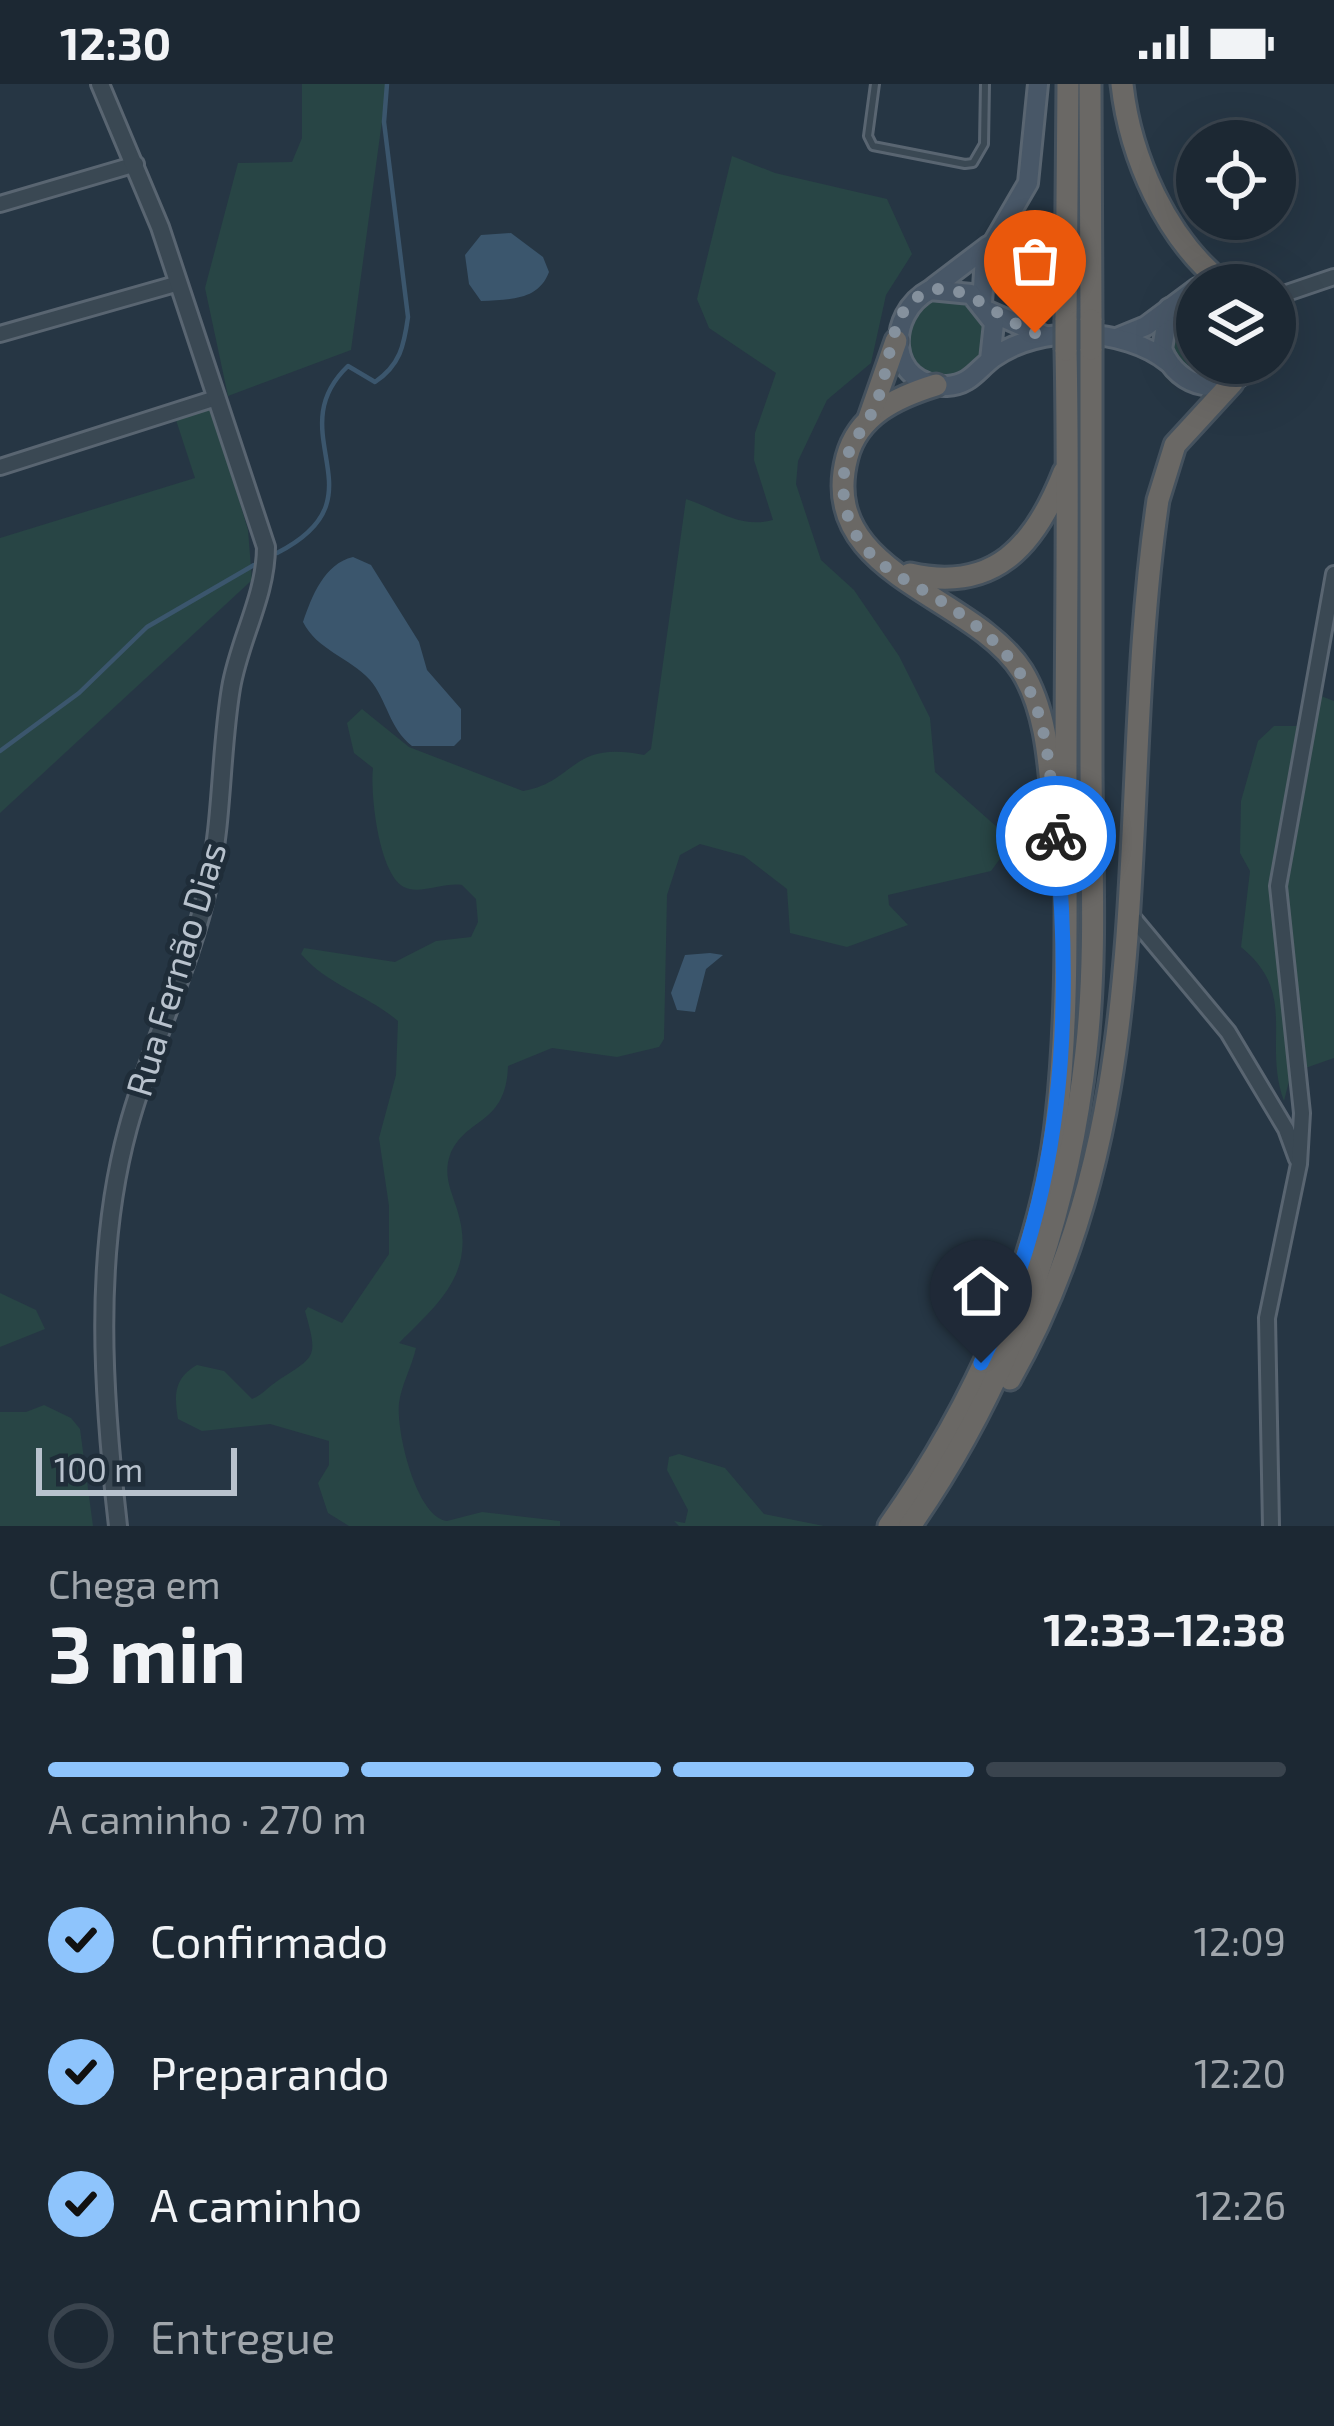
<!DOCTYPE html>
<html lang="pt">
<head>
<meta charset="utf-8">
<style>
	:root { --surface:#1c2833; --page:#25303b; --text:#f1f3f6; --muted:#a0a6ac; --line:#3a444e; --accent:#8ec4fc }
	body { margin:0; font-family:"Exo 2",sans-serif; background:var(--page); color:var(--text); height:100vh; display:flex; flex-direction:column; font-size:45px; white-space:nowrap }
	* { box-sizing:border-box; margin:0 }
	p { font-size:39px; color:var(--muted) }
	.icon { flex:none; width:66px; height:66px; fill:none; stroke:currentColor; stroke-width:2; stroke-linecap:round; stroke-linejoin:round }
	.map { position:relative; height:1442px; overflow:hidden }
	.drawer { display:flex; flex-direction:column; background:var(--surface); flex:1 }
	.drawer>* { flex:none }
	.controls { position:absolute; left:1176px; top:36px; display:grid; gap:24px }
	.controls a { display:grid; place-items:center; width:120px; height:120px; border-radius:50%; background:var(--surface); box-shadow:0 12px 48px #0002,0 0 0 3px var(--line); font-size:60px }
	.scale { position:absolute; left:36px; bottom:30px; width:201px; box-sizing:border-box; padding-left:12px; border:6px solid #b8c2cd; border-top:0; font-size:33px; line-height:42px; white-space:nowrap; color:#b8c2cd; -webkit-text-stroke:9px #1f2d39; paint-order:stroke }
	.pin { position:absolute; display:grid; place-items:center; width:102px; height:102px; color:#fff; margin:-123px -51px; border-radius:50% 50% 50% 0; rotate:-45deg; box-shadow:0 0 12px #0007 }
	.pin .icon { rotate:45deg }
	.courier { position:absolute; display:grid; place-items:center; width:120px; height:120px; margin:-60px; border:9px solid #1a73e8; border-radius:50%; background:#fff; color:#222; box-shadow:0 3px 15px #0007 }
	.headline em { font-style:normal; font-weight:700 }
	.headline div { display:flex; flex-direction:column-reverse }
	.headline { display:flex; align-items:center; justify-content:space-between; height:204px; padding:0 48px }
	h1 { font-size:78px; font-weight:700; line-height:90px }
	.bar { display:grid; grid-template-columns:repeat(4,1fr); gap:18px 12px; align-content:center; height:144px; padding:0 48px }
	.bar i { height:15px; border-radius:9px; background:var(--line) }
	.bar .on { background:var(--accent) }
	.bar p { grid-column:span 4 }
	ol { padding:0 48px; list-style:none }
	li { display:flex; align-items:center; gap:36px; height:132px }
	li p { margin-inline-start:auto }
	li .icon { padding:12px; border-radius:50%; background:var(--accent); color:#111; stroke-width:4 }
	li:last-child { color:var(--muted) }
	li i { width:66px; height:66px; border:6px solid var(--line); border-radius:50% }
	.status { display:flex; justify-content:space-between; align-items:center; height:84px; padding:0 60px; background:var(--surface); direction:ltr }
	.status svg { height:33px; fill:currentColor }
	.map>svg:first-child { display:block }
	.green { fill:#284545 }
	.water { fill:#3b566d }
	.lines { fill:none; stroke-linecap:round; stroke-linejoin:round }
	.stream { stroke:#3b566d; stroke-width:4.5 }
	.service-casing { stroke:#596571; stroke-width:12 }
	.minor-casing { stroke:#596571; stroke-width:20 }
	.tertiary-casing { stroke:#596571; stroke-width:22 }
	.secondary-casing { stroke:#596571; stroke-width:24 }
	.trunk-casing { stroke:#45525e; stroke-width:27 }
	.service { stroke:#3a4853; stroke-width:6 }
	.minor { stroke:#3a4853; stroke-width:14 }
	.tertiary { stroke:#3a4853; stroke-width:16 }
	.secondary { stroke:#485767; stroke-width:18 }
	.trunk { stroke:#6a6865; stroke-width:21 }
	.trunk-bridge-casing { stroke:#45525e; stroke-width:27; stroke-linecap:butt }
	.trunk-bridge { stroke:#6a6865; stroke-width:21 }
	.done { stroke:#85919d; stroke-width:12; stroke-dasharray:0 21.6 }
	.route { stroke:#1a73e8; stroke-width:15 }
	.labels { text-anchor:middle; stroke-width:10; stroke-linejoin:round; paint-order:stroke }
	.street-label { font-size:36px; fill:#b8c2cd; stroke:#1f2d39 }
</style>
</head>
<body>
<div class="status"><b>12:30</b><svg viewBox="0 0 49 12"><path d="M0 12V9h3v3zM5 12V6h3v6zM10 12V3h3v9zM15 12V0h3v12zM26 1h20v11H26zM47 4h2v5h-2z"/></svg></div>
<div class="map">
<svg width="1334" height="1442" viewBox="0 0 1334 1442">
	<rect width="100%" height="100%" fill="#263644"/>
	<g class="green">
		<path d="M302,0h85l-36,266 -123,46 -23,-108 33,-125 54,-1 10,-24z"/>
		<path d="M732,72l43,17 112,26 25,55 -26,41 -15,68 -44,37 -29,61 -2,23 25,76 33,30 45,66 31,62 5,54 63,56 7,24 -14,19 -103,24 1,10 19,20 -61,22 -57,-14 -3,-44 -43,-33 -44,-12 -20,11 -13,40 -3,144 -5,8 -42,10 -65,-9 -44,18c-2,60 -42,50 -58,89 -7,20 1,35 7,54 20,63 -17,93 -58,134l17,5c-4,18 -15,38 -17,55 -3,28 17,114 48,118l35,-9 78,9v5h-211l-21,-13 -10,-30 11,-18v-24l-59,-17 -68,7 -24,-12c-4,-24 -4,-41 19,-54l27,6 28,28c10,-4 15,-11 24,-17 39,-26 43,-22 29,-71l3,-4 34,16 47,-69v-48l-10,-68 17,-63 2,-54c-30,-26 -71,-36 -97,-67l3,-6 91,14 41,-21 35,-4 7,-15 -2,-23 -14,-14c-17,-3 -43,10 -58,2 -25,-13 -34,-93 -31,-119l-19,-15 -7,-30 15,-14 47,38 114,44c53,-9 47,-51 121,-36l7,-6 35,-250c31,10 53,30 87,21l-19,-60 1,-27 21,-60 -67,-45 -12,-29z"/>
		<circle cx="946" cy="253" r="40"/>
		<path d="M1197,215v64h48l-31,17 -27,-7 -16,-22 5,-37z"/>
		<path d="M212,325l36,121 4,50 -252,233v-275l195,-60 -19,-58z"/>
		<path d="M1321,612l13,5v357l-43,15 -7,28c-22,-60 15,-107 -43,-154l9,-76 -10,-18 1,-52 17,-60 16,-15h24l12,-25z"/>
		<path d="M0,1209l36,17 9,19 -45,18z"/>
		<path d="M44,1321l27,13 9,11 13,97h-93v-114h26z"/>
		<path d="M679,1370l46,14 39,46 60,12h-145l-5,-5 11,2 3,-13 -21,-40 2,-13z"/>
	</g>
	<g class="water">
		<path d="M511,149l32,24 6,15c-11,29 -39,27 -68,29l-12,-17 -4,-29 16,-20z"/>
		<path d="M353,473l18,8 48,77 8,28 34,39v30l-7,7h-42c-23,-18 -25,-46 -42,-66 -21,-23 -53,-30 -67,-58 9,-26 21,-58 50,-65z"/>
		<path d="M710,869l13,2 -17,14 -11,43 -18,-2 -6,-17 14,-38z"/>
	</g>
	<g class="lines">
		<g class="stream">
			<path d="M277,469c110,-56 0,-119 71,-187l27,16c25,-17 29,-36 33,-65l-24,-195 3,-38"/>
			<path d="M0,667l79,-58 68,-66 107,-62"/>
		</g>
		<defs>
			<path id="service" d="M875,0l-7,52 5,10 92,18 8,-1 11,-19 1,-60"/>
			<g id="minor">
				<path d="M0,120l136,-40"/>
				<path d="M1275,213l59,-20"/>
				<path d="M0,250l179,-51"/>
				<path d="M0,383l216,-69"/>
				<path d="M1128,828l100,120 58,97 11,30"/>
				<path d="M1271,1442l-4,-208 32,-154 3,-51 -24,-227 56,-312"/>
			</g>
			<path id="tertiary" d="M100,0l60,143 106,320c0,49 -27,93 -35,141 -11,66 -8,132 -23,198 -18,82 -58,160 -80,242 -35,128 -25,268 -10,398"/>
			<g id="secondary">
				<path d="M934,203l54,-41"/>
				<path d="M982,219l3,-46 43,-74 10,-99"/>
				<path d="M1169,224l-7,41c17,42 64,50 92,14"/>
				<path d="M988,227l57,25"/>
				<path d="M1119,253l27,-11 51,-38"/>
				<path d="M990,276l4,-37 -23,-29 -41,-4c-45,24 -43,97 17,96 23,-1 30,-16 46,-28 46,-34 132,-31 175,4"/>
			</g>
			<g id="trunk">
				<path d="M1090,0l1,236"/>
				<path d="M1122,0c8,73 44,155 103,201"/>
				<path d="M1066,236l2,-236"/>
				<path d="M936,301c-39,12 -78,30 -89,72 -31,118 125,136 175,214 24,39 27,90 31,134"/>
				<path d="M869,334l27,-77"/>
				<path d="M910,490c84,19 125,-28 154,-102"/>
				<path d="M1010,1295c156,-275 104,-579 148,-879l17,-55 57,-62"/>
				<path d="M889,1442c83,-117 153,-266 168,-410 13,-115 8,-231 9,-347 0,-140 3,-279 0,-419"/>
				<path d="M910,1442c99,-142 157,-302 176,-474 11,-96 5,-195 5,-292 0,-137 0,-274 0,-411"/>
			</g>
		</defs>
		<use href="#service" class="service-casing"/>
		<use href="#minor" class="minor-casing"/>
		<use href="#tertiary" class="tertiary-casing"/>
		<use href="#secondary" class="secondary-casing"/>
		<use href="#trunk" class="trunk-casing"/>
		<use href="#service" class="service"/>
		<use href="#minor" class="minor"/>
		<use href="#tertiary" class="tertiary"/>
		<use href="#secondary" class="secondary"/>
		<use href="#trunk" class="trunk"/>
		<defs>
			<g id="trunk-bridge">
				<path d="M1091,265v-29"/>
				<path d="M1066,266v-30"/>
			</g>
		</defs>
		<use href="#trunk-bridge" class="trunk-bridge-casing"/>
		<use href="#trunk-bridge" class="trunk-bridge"/>
	</g>
	<g class="lines">
		<path class="done" d="M1035,249c-35,-13 -72,-54 -106,-42 -11,4 -21,12 -27,23 -16,31 -14,72 -33,104 -10,17 -21,28 -24,49 -4,20 -1,44 8,62 16,33 46,47 75,64 115,69 117,118 128,243"/>
		<path class="route" d="M981,1279c82,-166 93,-345 75,-527"/>
	</g>
	<g class="labels">
		<g class="street-label">
			<text transform="translate(176 885) rotate(-73)" y="13">Rua Fernão Dias</text>
		</g>
	</g>
</svg>
<div class="controls">
<a><svg class="icon" aria-label="locate" viewBox="0 0 24 24"><circle cx="12" cy="12" r="6"/><path d="M12 2v4M12 18v4M2 12h4M18 12h4"/></svg></a>
<a><svg class="icon" aria-label="layers" viewBox="0 0 24 24"><path d="M12 4l9 5-9 5-9-5zM3 14l9 5 9-5"/></svg></a>
</div>
<div class="scale">100 m</div>
<div class="pin" style="left:1035px;top:249px;background:#ea580c"><svg class="icon" aria-label="bag" viewBox="0 0 24 24"><path d="M5 8h14l-1 12H6zM9 8a3 3 0 0 1 6 0"/></svg></div>
<div class="pin" style="left:981px;top:1279px;background:#1f2937"><svg class="icon" aria-label="home" viewBox="0 0 24 24"><path d="M3 11l9-7 9 7M6 9v11h12V9"/></svg></div>
<div class="courier" style="left:1056px;top:752px"><svg class="icon" aria-label="bike" viewBox="0 0 24 24"><circle cx="6" cy="16" r="4"/><circle cx="18" cy="16" r="4"/><path d="M6 16l4-8h5l3 8M10 8l3 8H6M13 5h3"/></svg></div>
</div>
<section class="drawer">
<div class="headline"><div><h1>3 min</h1><p>Chega em</p></div><em>12:33–12:38</em></div>
<div class="bar"><i class="on"></i><i class="on"></i><i class="on"></i><i></i><p>A caminho · 270 m</p></div>
<ol>
<li><svg class="icon" aria-label="check" viewBox="0 0 24 24"><path d="M5 12l5 5 9-10"/></svg>Confirmado<p>12:09</p></li>
<li><svg class="icon" aria-label="check" viewBox="0 0 24 24"><path d="M5 12l5 5 9-10"/></svg>Preparando<p>12:20</p></li>
<li><svg class="icon" aria-label="check" viewBox="0 0 24 24"><path d="M5 12l5 5 9-10"/></svg>A caminho<p>12:26</p></li>
<li><i></i>Entregue</li>
</ol>
</section>
</body>
</html>
